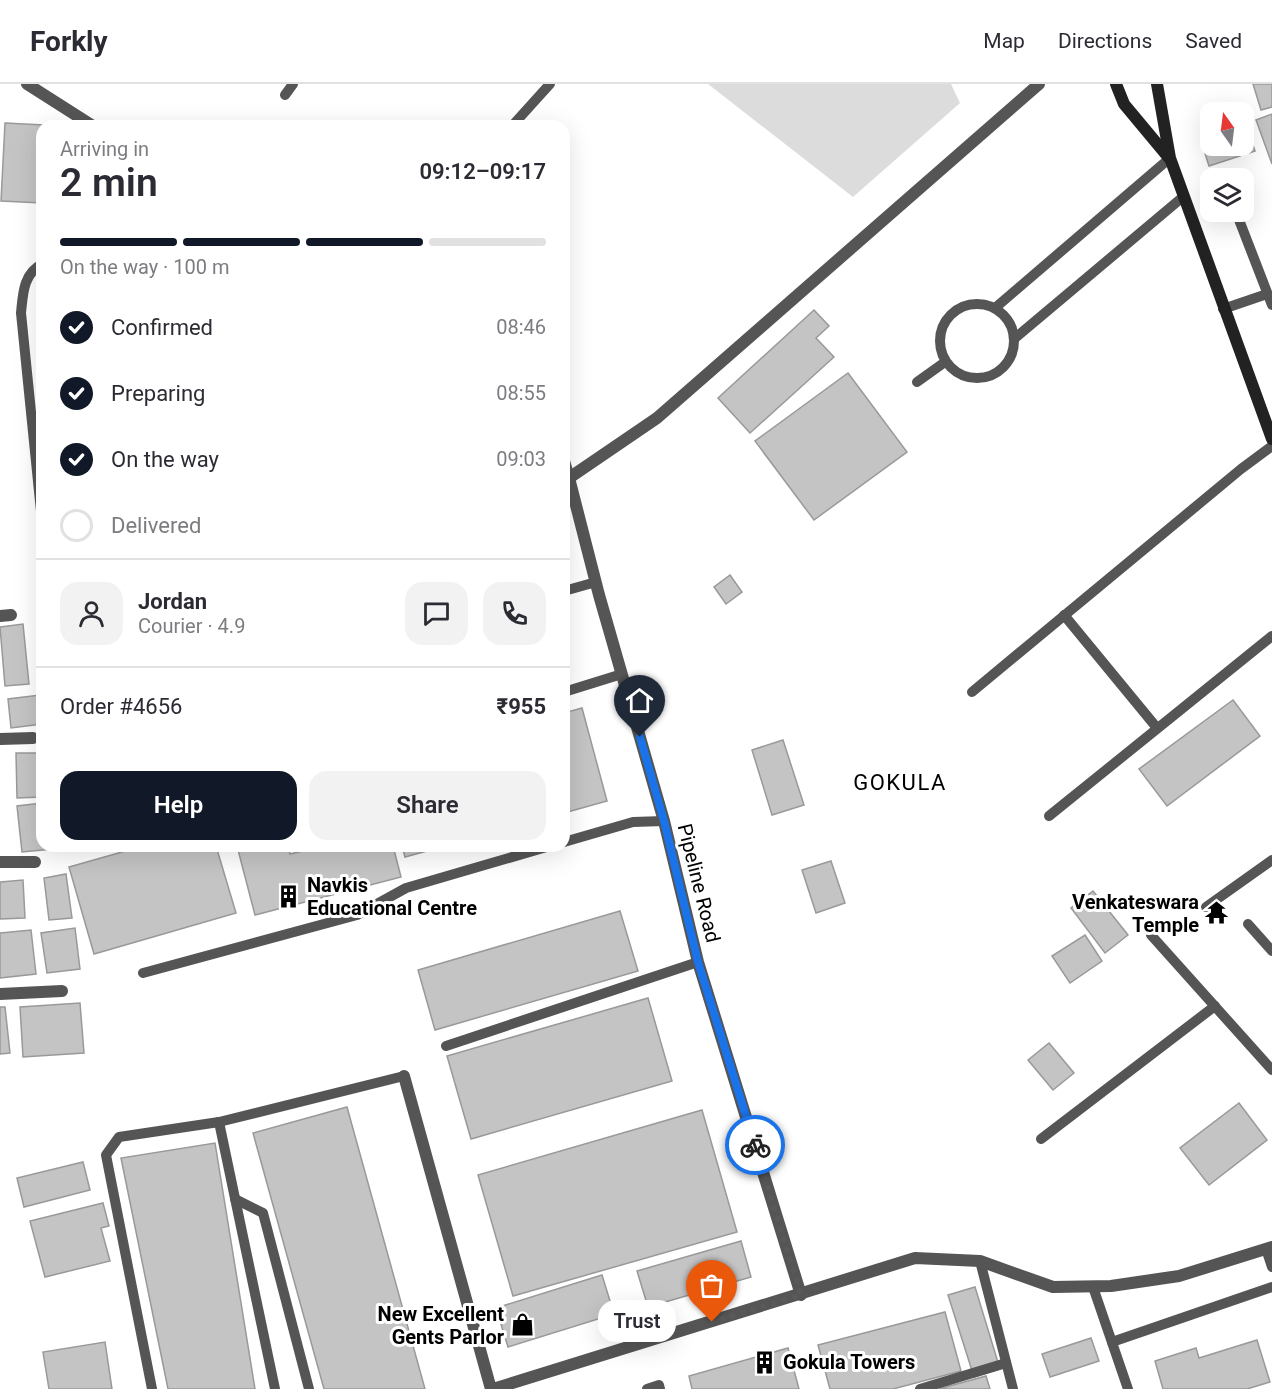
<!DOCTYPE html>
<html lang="en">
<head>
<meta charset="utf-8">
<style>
	:root { --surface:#fff; --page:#f2f2f3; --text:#2b2b33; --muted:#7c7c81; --line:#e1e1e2; --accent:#111827 }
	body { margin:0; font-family:Roboto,sans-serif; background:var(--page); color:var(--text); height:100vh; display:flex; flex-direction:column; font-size:22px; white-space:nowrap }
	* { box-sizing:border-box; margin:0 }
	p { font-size:20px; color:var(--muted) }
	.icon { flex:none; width:33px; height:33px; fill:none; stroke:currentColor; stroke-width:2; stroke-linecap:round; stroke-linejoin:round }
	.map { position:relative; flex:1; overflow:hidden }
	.details { position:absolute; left:36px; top:36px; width:534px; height:732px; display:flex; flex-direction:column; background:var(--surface); border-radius:18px; box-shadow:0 6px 24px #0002 }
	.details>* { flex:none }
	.needle { width:39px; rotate:346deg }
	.controls { position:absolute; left:1200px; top:18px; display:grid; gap:12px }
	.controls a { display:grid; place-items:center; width:54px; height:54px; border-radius:12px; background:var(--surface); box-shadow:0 6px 24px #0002; font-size:30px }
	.pin { position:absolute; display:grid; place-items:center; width:51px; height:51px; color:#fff; margin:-62px -26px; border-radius:50% 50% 50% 0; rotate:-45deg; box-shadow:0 0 6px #0007 }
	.pin .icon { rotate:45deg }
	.courier { position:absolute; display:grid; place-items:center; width:60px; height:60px; margin:-30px; border:4px solid #1a73e8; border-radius:50%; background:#fff; color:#222; box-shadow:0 2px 8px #0007 }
	.bubble { position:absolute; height:42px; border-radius:18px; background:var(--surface); box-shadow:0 6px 24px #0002; font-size:20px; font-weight:600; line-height:42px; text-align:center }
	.summary em { font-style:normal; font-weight:600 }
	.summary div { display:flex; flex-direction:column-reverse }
	.summary { display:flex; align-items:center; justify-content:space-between; height:102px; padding:0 24px }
	h1 { font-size:39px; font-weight:600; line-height:45px }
	.bar { display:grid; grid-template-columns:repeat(4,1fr); gap:9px 6px; align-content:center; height:72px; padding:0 24px }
	.bar i { height:8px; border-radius:4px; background:var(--line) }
	.bar .active { background:var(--accent) }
	.bar p { grid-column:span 4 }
	.line { display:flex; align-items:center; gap:15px; padding:0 24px; border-top:2px solid var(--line) }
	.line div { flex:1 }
	.round { display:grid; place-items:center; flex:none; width:63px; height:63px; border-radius:18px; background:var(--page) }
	ol { padding:0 24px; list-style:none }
	li { display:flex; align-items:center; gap:18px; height:66px }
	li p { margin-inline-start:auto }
	li .icon { padding:6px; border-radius:50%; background:var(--accent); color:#fff; stroke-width:4 }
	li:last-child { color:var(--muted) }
	li i { width:33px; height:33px; border:3px solid var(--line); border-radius:50% }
	.cta { display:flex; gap:12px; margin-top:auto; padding:12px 24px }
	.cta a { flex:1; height:69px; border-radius:18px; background:var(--accent); color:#fff; font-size:24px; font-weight:600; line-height:69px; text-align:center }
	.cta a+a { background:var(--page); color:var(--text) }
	header { display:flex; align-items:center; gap:36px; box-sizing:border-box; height:84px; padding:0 30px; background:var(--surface); border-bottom:2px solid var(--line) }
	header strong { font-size:28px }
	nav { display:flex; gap:33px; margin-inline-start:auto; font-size:21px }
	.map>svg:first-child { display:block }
	.green { fill:#dcdcdc }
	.building { fill:#c4c4c4; stroke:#999; stroke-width:1.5 }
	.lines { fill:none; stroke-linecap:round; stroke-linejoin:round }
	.lane { stroke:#555; stroke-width:10 }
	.street { stroke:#555; stroke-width:12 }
	.secondary { stroke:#222; stroke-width:12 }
	.done { stroke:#595959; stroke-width:6; stroke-dasharray:0 10.8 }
	.route { stroke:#1a73e8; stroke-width:8 }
	.labels { text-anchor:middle; stroke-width:6; stroke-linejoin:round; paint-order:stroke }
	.street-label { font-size:20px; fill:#000; stroke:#fff }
	.poi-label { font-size:20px; font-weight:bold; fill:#000; stroke:#fff; text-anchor:start }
	.quarter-label { font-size:22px; letter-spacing:1.5px; fill:#000; stroke:#fff }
</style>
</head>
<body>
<header>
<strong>Forkly</strong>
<nav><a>Map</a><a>Directions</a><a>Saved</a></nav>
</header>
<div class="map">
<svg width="1272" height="1305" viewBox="0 0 1272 1305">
	<rect width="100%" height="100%" fill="#fff"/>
	<path class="green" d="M708,0h243l9,19 -107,94z"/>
	<g class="building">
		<path d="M1253,0h19v23l-11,3z"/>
		<path d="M1272,30v50l-16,-44z"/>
		<path d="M5,39l59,3h-22v77l-41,-2z"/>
		<path d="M1247,43l8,24 -46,15 -8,-25 9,-3v8h34v-18z"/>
		<path d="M814,226l15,16 -13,12 18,19 -84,76 -32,-35z"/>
		<path d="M848,289l59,79 -93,68 -59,-79z"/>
		<path d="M730,491l12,17 -16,12 -12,-17z"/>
		<path d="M23,540l6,60 -24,2 -5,-59z"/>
		<path d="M40,611l2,29 -31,4 -3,-29z"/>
		<path d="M1233,616l27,36 -93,70 -28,-37z"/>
		<path d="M582,624l25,93 -43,12v-100z"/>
		<path d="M783,656l21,65 -32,10 -20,-65z"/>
		<path d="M16,669h26v44l-25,1z"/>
		<path d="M42,719v43h11v3l-31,3 -5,-46z"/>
		<path d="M143,762h73l20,67 -142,41 -25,-87z"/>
		<path d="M237,762h51l2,8 33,-8h70l8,31 -146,38z"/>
		<path d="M402,762h43l-40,11z"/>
		<path d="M831,777l14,42 -29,10 -14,-43z"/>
		<path d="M66,790l6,44 -23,2 -5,-42z"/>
		<path d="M23,796l2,38 -25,1v-37z"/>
		<path d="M1093,807l35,44 -23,18 -34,-45z"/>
		<path d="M620,827l18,60 -203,59 -17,-60z"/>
		<path d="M75,844l5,41 -33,4 -6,-40z"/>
		<path d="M31,846l5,44 -36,4v-45z"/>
		<path d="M1085,851l17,26 -32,22 -18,-27z"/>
		<path d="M648,914l24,83 -201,58 -24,-83z"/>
		<path d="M80,919l4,50 -61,4 -3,-50z"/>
		<path d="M0,923h5l5,46 -10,1z"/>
		<path d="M1049,959l25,30 -21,17 -25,-30z"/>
		<path d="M1239,1019l28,37 -58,45 -29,-37z"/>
		<path d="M347,1023l78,282h-101l-71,-256z"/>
		<path d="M702,1026l35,122 -224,64 -35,-121z"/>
		<path d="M215,1059l40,246h-87l-47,-231z"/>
		<path d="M83,1078l7,28 -66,17 -7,-29z"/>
		<path d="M103,1119l6,23 -8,2 9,33 -65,16 -15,-56z"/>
		<path d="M741,1157l10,36 -103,30 -11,-36z"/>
		<path d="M602,1191l12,39 -106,33 -12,-39z"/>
		<path d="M975,1203l25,82 -26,8 -26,-82z"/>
		<path d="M945,1228l16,59 -68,18h-63l-12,-44z"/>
		<path d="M1091,1254l8,23 -49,16 -8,-23z"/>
		<path d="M1257,1256l13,42 -23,7h-84l-8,-28 41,-13 3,10z"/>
		<path d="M105,1258l7,47h-63l-6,-37z"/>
		<path d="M788,1264l11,41h-107l-3,-13z"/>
		<path d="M986,1292l4,13h-51z"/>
	</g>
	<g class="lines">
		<g class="lane">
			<path d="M285,11l8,-11"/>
			<path d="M512,42l38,-42"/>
			<path d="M1236,128l36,93"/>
			<path d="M42,180c-19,10 -19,30 -21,49l21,208"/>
			<circle cx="977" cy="257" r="37"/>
			<path d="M995,224l175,-150"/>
			<path d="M1223,225l44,-15"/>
			<path d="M1014,255l170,-143"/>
			<path d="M917,298l28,-20"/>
			<path d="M564,507l32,-9"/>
			<path d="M1064,531l93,113"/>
			<path d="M564,608l58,-18"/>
			<path d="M972,608l269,-223 31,-23"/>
			<path d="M1049,732l223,-180"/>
			<path d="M564,758l69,-20 31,-1"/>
			<path d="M1206,823l66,-47"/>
			<path d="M1248,840l24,27"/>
			<path d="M1151,851l121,135"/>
			<path d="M143,889l214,-58 49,-27 144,-42"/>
			<path d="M446,962l252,-84"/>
			<path d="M219,1038l56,267"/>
			<path d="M1041,1055l174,-133"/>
			<path d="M235,1115l28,14 46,176"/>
			<path d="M1266,1165l6,18"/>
			<path d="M980,1177l33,128"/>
			<path d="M1093,1203l35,102"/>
			<path d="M1112,1258l160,-55"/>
			<path d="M152,1305l-46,-234 13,-18 100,-15 185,-46"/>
			<path d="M647,1305l12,-4 1,4"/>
			<path d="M920,1305l86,-26"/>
		</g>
		<g class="street">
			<path d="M27,0l66,42"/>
			<path d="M564,377l5,17 88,-60 382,-334"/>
			<path d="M569,394l30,117 65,226 34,141 103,333"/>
			<path d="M0,532l11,-1"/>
			<path d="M0,655l33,-1"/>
			<path d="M0,778h35"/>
			<path d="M0,910l62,-3"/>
			<path d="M404,992l87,313"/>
			<path d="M493,1305l422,-131 65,3 73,26 58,-1 68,-10 93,-29"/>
		</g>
		<g class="secondary">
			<path d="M1116,0l8,20 45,54"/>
			<path d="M1157,0l13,74 102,281"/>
		</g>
	</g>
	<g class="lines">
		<path class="done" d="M712,1238l89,-27 -46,-150"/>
		<path class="route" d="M640,653l24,84 34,141 57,183"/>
	</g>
	<defs>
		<symbol id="building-bare" viewBox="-9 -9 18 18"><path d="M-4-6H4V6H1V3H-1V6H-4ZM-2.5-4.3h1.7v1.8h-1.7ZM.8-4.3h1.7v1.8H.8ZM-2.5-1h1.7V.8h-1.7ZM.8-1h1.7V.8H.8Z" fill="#000" stroke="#fff" stroke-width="2.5" paint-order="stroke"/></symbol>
		<symbol id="temple-bare" viewBox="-9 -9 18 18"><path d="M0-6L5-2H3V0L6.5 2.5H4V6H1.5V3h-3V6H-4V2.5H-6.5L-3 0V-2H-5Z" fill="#000" stroke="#fff" stroke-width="2.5" paint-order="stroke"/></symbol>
		<symbol id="shop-bare" viewBox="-9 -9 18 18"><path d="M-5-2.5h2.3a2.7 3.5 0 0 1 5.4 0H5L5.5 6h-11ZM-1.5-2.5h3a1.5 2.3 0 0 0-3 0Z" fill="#000" stroke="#fff" stroke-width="2.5" paint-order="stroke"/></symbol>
	</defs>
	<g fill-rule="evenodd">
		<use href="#building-bare" x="272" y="796" width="33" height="33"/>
		<use href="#temple-bare" x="1200" y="812" width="33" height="33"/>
		<use href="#shop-bare" x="506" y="1224" width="33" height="33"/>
		<use href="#building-bare" x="748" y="1262" width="33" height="33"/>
	</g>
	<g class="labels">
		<g class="street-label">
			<text transform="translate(699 799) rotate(76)" y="7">Pipeline Road</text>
		</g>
		<g class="poi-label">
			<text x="307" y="808">Navkis<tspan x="307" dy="23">Educational Centre</tspan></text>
			<text x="1199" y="825" text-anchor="end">Venkateswara<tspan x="1199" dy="23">Temple</tspan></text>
			<text x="504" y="1237" text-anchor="end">New Excellent<tspan x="504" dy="23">Gents Parlor</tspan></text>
			<text x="783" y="1285">Gokula Towers</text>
		</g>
		<g class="quarter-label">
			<text x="900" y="706">GOKULA</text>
		</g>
	</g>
</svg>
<div class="controls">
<a><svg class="needle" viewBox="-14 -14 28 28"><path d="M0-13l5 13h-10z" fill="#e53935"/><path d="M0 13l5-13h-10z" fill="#7c7c81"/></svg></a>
<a><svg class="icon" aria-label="layers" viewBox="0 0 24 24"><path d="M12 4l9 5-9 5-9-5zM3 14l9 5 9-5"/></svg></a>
</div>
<div class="pin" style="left:712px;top:1238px;background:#ea580c"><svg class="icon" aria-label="bag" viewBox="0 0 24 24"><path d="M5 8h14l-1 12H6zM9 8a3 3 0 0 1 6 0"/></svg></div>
<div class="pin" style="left:640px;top:653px;background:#1f2937"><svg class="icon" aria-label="home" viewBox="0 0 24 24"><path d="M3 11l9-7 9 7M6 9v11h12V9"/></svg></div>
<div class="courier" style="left:755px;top:1061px"><svg class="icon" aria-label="bike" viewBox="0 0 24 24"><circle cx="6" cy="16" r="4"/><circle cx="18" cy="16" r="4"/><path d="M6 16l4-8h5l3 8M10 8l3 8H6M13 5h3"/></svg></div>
<div class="bubble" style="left:598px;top:1216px;width:78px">Trust</div>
<section class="details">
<div class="summary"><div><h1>2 min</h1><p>Arriving in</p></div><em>09:12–09:17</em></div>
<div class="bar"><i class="active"></i><i class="active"></i><i class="active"></i><i></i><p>On the way · 100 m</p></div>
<ol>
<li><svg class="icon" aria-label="check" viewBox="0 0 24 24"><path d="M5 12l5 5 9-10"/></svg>Confirmed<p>08:46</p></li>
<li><svg class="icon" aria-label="check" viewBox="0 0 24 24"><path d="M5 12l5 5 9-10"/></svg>Preparing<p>08:55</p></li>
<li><svg class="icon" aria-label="check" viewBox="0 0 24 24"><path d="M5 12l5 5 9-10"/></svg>On the way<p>09:03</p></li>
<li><i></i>Delivered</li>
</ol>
<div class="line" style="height:108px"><a class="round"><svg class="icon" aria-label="person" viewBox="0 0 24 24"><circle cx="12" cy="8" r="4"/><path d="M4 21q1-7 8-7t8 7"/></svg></a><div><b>Jordan</b><p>Courier · 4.9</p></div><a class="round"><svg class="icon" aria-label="chat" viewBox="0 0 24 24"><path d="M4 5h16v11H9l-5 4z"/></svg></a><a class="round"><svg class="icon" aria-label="phone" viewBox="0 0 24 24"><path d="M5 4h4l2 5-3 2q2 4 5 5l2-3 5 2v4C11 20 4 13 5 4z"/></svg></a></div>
<div class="line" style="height:78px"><div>Order #4656</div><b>₹955</b></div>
<div class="cta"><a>Help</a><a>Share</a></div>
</section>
</div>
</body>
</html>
